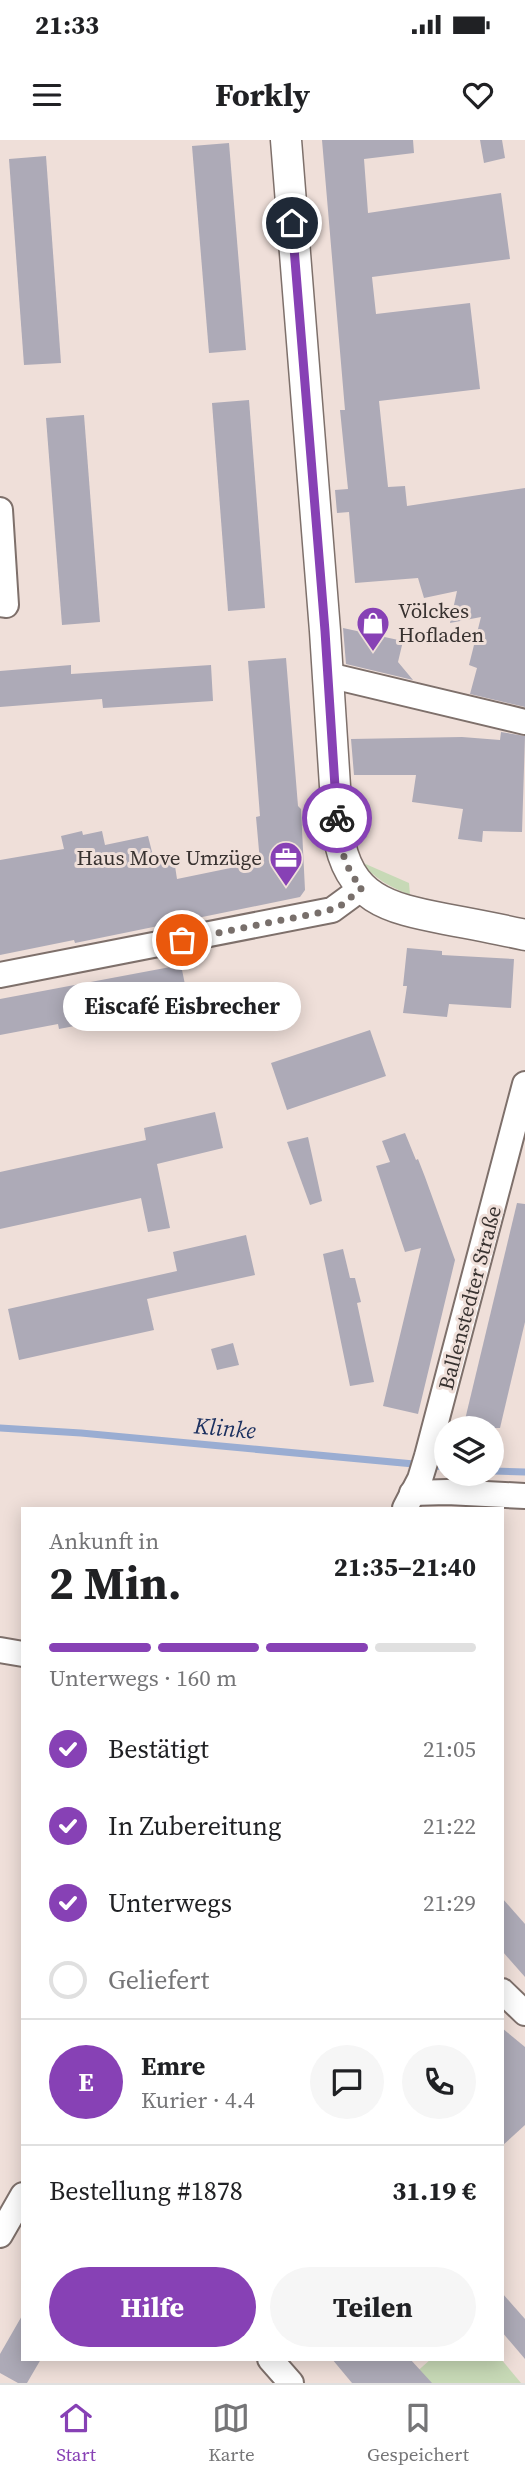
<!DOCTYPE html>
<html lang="de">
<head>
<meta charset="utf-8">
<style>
	:root { --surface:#fff; --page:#f6f6f6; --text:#202124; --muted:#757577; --line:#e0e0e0; --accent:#8741b5 }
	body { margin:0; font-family:"Source Serif 4",serif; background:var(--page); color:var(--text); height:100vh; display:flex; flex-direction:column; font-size:26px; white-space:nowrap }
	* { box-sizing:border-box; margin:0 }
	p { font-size:23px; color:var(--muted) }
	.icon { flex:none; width:38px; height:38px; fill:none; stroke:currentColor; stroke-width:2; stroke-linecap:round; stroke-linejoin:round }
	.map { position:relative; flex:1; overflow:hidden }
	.side { position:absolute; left:21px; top:1367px; width:483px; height:854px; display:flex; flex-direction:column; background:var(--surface); border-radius:0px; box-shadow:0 4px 18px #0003 }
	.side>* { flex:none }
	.tools { position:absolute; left:434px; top:1276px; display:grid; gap:14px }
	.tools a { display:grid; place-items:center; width:70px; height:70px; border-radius:50%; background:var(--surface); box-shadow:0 4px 18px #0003; font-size:35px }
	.pin { position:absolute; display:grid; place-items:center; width:60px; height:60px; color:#fff; margin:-30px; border:4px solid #fff; border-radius:50%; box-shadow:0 2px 7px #0007 }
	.courier { position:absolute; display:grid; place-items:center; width:70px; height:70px; margin:-35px; border:5px solid #8741b5; border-radius:50%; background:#fff; color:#222; box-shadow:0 2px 9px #0007 }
	.bubble { position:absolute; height:49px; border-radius:24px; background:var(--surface); box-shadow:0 4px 18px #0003; font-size:23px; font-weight:700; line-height:49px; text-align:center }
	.summary em { font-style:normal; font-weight:700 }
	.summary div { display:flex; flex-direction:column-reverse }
	.summary { display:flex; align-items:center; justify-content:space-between; height:119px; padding:0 28px }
	h1 { font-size:46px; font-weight:700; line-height:52px }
	.bar { display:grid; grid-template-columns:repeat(4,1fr); gap:10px 7px; align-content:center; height:84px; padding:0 28px }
	.bar i { height:9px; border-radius:5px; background:var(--line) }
	.bar .active { background:var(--accent) }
	.bar p { grid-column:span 4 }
	.line { display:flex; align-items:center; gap:18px; padding:0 28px; border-top:2px solid var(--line) }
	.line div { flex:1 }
	.round { display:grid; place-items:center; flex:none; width:74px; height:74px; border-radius:37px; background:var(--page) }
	ol { padding:0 28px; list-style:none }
	li { display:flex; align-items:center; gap:21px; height:77px }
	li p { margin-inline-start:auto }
	li .icon { padding:7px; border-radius:50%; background:var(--accent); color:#fff; stroke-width:4 }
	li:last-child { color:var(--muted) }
	li i { width:38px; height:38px; border:4px solid var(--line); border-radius:50% }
	.cta { display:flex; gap:14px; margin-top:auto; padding:14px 28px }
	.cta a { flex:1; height:80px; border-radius:42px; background:var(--accent); color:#fff; font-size:28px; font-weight:700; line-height:80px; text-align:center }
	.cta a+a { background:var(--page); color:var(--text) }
	.status { display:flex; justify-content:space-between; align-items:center; height:49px; padding:0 35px; background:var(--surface); direction:ltr }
	.status svg { height:19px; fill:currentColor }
	header { display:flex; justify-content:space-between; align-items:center; height:91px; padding:0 28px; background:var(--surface); font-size:32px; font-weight:700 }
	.menu { display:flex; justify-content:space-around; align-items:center; height:98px; border-top:2px solid var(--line); background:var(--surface); font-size:19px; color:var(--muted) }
	.menu a { display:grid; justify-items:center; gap:4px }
	.menu .active { color:var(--accent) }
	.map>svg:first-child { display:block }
	.green { fill:#c7d9b6 }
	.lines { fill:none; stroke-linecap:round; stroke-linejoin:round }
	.stream { stroke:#9aadd2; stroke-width:7 }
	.building { fill:#adaab7 }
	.minor-casing { stroke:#7e706b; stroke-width:28 }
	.tertiary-casing { stroke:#7e706b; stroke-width:33 }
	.minor { stroke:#fff; stroke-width:24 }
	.tertiary { stroke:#fff; stroke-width:30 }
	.done { stroke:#786f6b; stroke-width:7; stroke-dasharray:0 12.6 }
	.route { stroke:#8741b5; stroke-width:9 }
	.labels { text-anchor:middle; stroke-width:6; stroke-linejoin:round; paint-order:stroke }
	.poi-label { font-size:21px; fill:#383230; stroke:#efdfd9; text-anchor:start }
	.street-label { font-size:21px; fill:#383230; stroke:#efdfd9 }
	.water-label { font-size:23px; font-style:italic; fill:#1c3160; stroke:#efdfd9 }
</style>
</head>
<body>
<div class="status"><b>21:33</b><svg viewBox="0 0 49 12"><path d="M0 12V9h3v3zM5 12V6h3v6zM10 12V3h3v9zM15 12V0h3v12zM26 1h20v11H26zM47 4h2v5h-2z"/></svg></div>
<header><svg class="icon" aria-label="menu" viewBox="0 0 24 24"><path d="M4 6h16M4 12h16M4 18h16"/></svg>Forkly<svg class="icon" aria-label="heart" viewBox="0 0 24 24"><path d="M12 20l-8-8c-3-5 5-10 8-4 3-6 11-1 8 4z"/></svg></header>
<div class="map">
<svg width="525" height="2243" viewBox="0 0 525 2243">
	<rect width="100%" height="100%" fill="#efdfd9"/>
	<g class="green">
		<path d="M361,722l48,21 1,12c-20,-8 -35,-16 -49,-33z"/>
		<path d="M431,2219h70l20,24h-117z"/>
	</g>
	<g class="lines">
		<g class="stream">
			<path d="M0,1288l81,5 365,34"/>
			<path d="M492,1331l33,1"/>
		</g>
	</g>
	<g class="building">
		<path d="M322,0h91l1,13 -50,6 4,54 133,-20 9,66 -138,18 4,37 94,-11 10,86 -101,12 9,86 17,-1 2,20 118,-18v219l-55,-13 7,-26 -8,-3 12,-48 -31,6 7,-32 -33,7 -6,-20 -63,5 -6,-71 -12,1 -2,-23 13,-1 -8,-79h5z"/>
		<path d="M480,0h22l3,18 -21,5z"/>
		<path d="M229,3l17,207 -37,3 -17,-207z"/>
		<path d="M46,16l15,207 -37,2 -15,-206z"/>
		<path d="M249,260l16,208 -37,3 -16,-208z"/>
		<path d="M84,275l16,207 -38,3 -16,-207z"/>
		<path d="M343,488l60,13 -5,21 15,18 -67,-16z"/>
		<path d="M286,518l12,148 3,3 4,81 -5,7 -225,46 -1,-3 -74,15v-95l64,-11 -3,-13 21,-5 1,4 19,-4 3,14 43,-9 5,20 20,-3 4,26 83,-17 -4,-45 4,-1 -12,-155z"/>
		<path d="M71,525v9l140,-9 2,36 -110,7 -1,-9 -102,8v-36z"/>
		<path d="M501,592l24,4 -3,96 -39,-1 -1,11 -24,-3 5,-30 -51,-7 4,-27h-62l-3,-36 111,-2 38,3z"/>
		<path d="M407,808l35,3v4l72,4 -3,49 -62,-4 -2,13 -44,-4 4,-27h-4z"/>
		<path d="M181,825l8,39 -130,25 -1,-5 -58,11v-36z"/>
		<path d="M370,890l16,46 -99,34 -16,-47z"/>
		<path d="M215,972l8,36 -66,16 13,64 -22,4 -7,-34 -141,31v-57l146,-32 -2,-12z"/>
		<path d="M405,993l11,27 2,-1 7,18 30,83 -37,154 -35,-8 38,-158 -16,4 -29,-86 14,-4 -8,-21z"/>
		<path d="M308,997l14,64 -12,4 -23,-63z"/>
		<path d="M517,1063l8,1v118l-25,106h-37z"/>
		<path d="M246,1095l9,40 -108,24 7,31 -135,30 -11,-51 169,-38 -4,-19z"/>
		<path d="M343,1109l7,29h5l6,24 -4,1 17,79 -24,4 -27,-132z"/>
		<path d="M233,1203l6,22 -22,5 -6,-21z"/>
		<path d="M502,1758l23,26v53l-23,-26z"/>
		<path d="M502,1888l23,19v78l-23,21z"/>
		<path d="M502,2153l23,26v40l-23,-27z"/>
		<path d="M23,2174v45h18l-14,24h-9l-18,-10v-19z"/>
		<path d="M332,2219h78l22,24h-80z"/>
	</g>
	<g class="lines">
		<defs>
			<g id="minor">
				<path d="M0,370l6,95 -6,-1"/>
				<path d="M328,535l197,47"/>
				<path d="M0,835l332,-65 30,-22"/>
				<path d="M412,1353l35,-1 78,4"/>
				<path d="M405,1368l15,-29 7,-23 98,-372"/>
				<path d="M0,1510l23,4"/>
				<path d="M502,1851l23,22"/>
				<path d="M0,2095l23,-40"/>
				<path d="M270,2219l21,24"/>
			</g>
			<path id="tertiary" d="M286,0l39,491 13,202c10,66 50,75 107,86 27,5 54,10 80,16"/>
		</defs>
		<use href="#minor" class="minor-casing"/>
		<use href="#tertiary" class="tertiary-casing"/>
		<use href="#minor" class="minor"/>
		<use href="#tertiary" class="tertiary"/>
	</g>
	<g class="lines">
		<path class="done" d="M182,800l141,-28 16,-5 23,-19c-18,-20 -23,-44 -25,-70"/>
		<path class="route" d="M292,83l33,408 12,187"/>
	</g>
	<defs>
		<symbol id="shop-pin" viewBox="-11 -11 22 30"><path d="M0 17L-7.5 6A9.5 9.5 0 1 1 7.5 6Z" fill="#8741b5" stroke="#efdfd9"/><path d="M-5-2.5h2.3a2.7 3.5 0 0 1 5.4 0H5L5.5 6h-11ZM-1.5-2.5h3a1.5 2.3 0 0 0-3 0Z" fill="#fff"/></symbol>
		<symbol id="office-pin" viewBox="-11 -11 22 30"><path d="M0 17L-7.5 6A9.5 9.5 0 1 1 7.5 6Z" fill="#8741b5" stroke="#efdfd9"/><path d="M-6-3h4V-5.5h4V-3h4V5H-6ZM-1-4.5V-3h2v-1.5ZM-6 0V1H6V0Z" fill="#fff"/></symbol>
	</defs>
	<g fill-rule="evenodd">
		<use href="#shop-pin" x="354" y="464" width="38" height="52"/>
		<use href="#office-pin" x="267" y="699" width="38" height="52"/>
	</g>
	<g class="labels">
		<g class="poi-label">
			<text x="398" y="478">Völckes<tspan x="398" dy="24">Hofladen</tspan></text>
			<text x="262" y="725" text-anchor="end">Haus Move Umzüge</text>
		</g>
		<g class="street-label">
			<text transform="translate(470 1158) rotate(-75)" y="7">Ballenstedter Straße</text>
		</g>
		<g class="water-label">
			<text transform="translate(225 1288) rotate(5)" y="8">Klinke</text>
		</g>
	</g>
</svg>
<div class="tools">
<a><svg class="icon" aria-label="layers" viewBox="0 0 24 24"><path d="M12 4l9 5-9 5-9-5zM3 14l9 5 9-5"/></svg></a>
</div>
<div class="pin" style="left:182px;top:800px;background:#ea580c"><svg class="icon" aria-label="bag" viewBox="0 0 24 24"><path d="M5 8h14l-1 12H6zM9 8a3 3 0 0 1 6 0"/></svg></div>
<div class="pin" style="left:292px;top:83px;background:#1f2937"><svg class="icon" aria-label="home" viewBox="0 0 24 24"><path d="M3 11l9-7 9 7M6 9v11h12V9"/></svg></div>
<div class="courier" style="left:337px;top:678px"><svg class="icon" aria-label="bike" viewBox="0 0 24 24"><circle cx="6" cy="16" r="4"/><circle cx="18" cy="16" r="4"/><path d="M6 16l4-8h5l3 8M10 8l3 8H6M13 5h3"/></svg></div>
<div class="bubble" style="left:63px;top:842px;width:238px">Eiscafé Eisbrecher</div>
<section class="side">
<div class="summary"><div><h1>2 Min.</h1><p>Ankunft in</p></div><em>21:35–21:40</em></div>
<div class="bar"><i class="active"></i><i class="active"></i><i class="active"></i><i></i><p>Unterwegs · 160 m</p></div>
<ol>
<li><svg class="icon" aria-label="check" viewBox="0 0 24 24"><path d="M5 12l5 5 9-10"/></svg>Bestätigt<p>21:05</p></li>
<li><svg class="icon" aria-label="check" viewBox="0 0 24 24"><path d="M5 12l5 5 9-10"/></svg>In Zubereitung<p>21:22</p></li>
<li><svg class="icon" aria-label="check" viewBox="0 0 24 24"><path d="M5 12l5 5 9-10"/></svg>Unterwegs<p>21:29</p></li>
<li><i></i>Geliefert</li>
</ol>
<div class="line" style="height:126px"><b class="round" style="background:var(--accent);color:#fff">E</b><div><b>Emre</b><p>Kurier · 4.4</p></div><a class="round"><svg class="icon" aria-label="chat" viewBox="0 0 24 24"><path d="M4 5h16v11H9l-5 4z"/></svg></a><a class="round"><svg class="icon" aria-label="phone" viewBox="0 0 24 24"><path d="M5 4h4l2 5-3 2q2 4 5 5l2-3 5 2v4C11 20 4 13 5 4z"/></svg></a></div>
<div class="line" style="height:91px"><div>Bestellung #1878</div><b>31.19 €</b></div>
<div class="cta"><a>Hilfe</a><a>Teilen</a></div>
</section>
</div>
<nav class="menu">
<a class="active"><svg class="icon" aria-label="home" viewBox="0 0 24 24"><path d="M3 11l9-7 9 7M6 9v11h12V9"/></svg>Start</a>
<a><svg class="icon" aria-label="map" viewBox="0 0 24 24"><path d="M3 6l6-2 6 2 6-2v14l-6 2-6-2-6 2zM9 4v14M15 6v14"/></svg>Karte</a>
<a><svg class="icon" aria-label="saved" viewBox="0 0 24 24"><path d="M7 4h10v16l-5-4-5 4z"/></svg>Gespeichert</a>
</nav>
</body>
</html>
